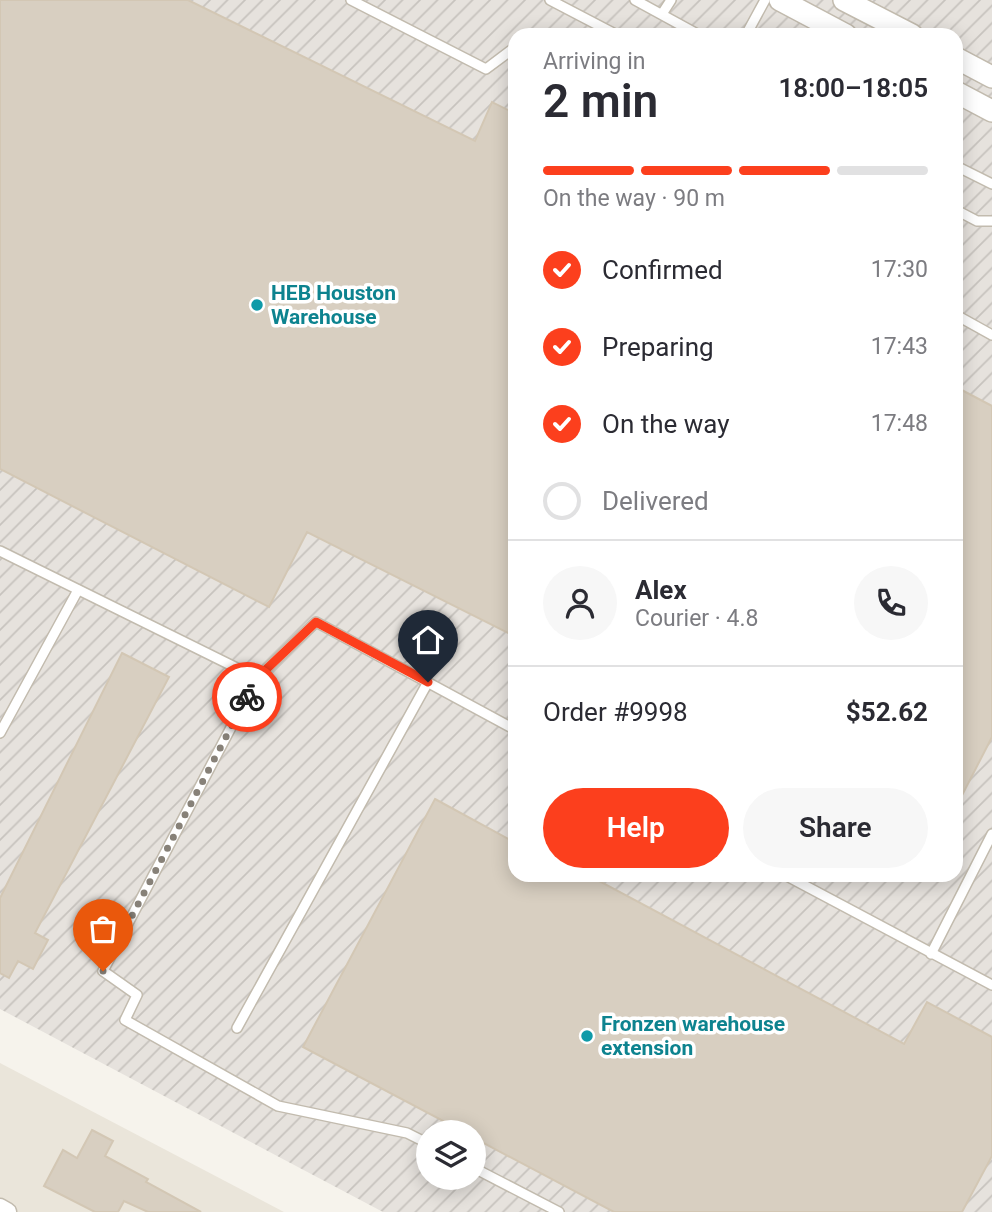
<!DOCTYPE html>
<html lang="en">
<head>
<meta charset="utf-8">
<style>
	:root { --surface:#fff; --page:#f7f7f7; --text:#2b2b33; --muted:#7c7c81; --line:#e1e1e2; --accent:#fc3f1d }
	body { margin:0; font-family:Roboto,sans-serif; background:var(--page); color:var(--text); height:100vh; display:flex; flex-direction:column; font-size:26px; white-space:nowrap }
	* { box-sizing:border-box; margin:0 }
	p { font-size:23px; color:var(--muted) }
	.icon { flex:none; width:38px; height:38px; fill:none; stroke:currentColor; stroke-width:2; stroke-linecap:round; stroke-linejoin:round }
	.map { position:relative; flex:1; overflow:hidden }
	.sheet { position:absolute; left:508px; top:28px; width:455px; height:854px; display:flex; flex-direction:column; background:var(--surface); border-radius:21px; box-shadow:0 4px 18px #0003 }
	.sheet>* { flex:none }
	.buttons { position:absolute; left:416px; top:1120px; display:grid; gap:14px }
	.buttons a { display:grid; place-items:center; width:70px; height:70px; border-radius:50%; background:var(--surface); box-shadow:0 4px 18px #0003; font-size:35px }
	.pin { position:absolute; display:grid; place-items:center; width:60px; height:60px; color:#fff; margin:-72px -30px; border-radius:50% 50% 50% 0; rotate:-45deg; box-shadow:0 0 7px #0007 }
	.pin .icon { rotate:45deg }
	.courier { position:absolute; display:grid; place-items:center; width:70px; height:70px; margin:-35px; border:5px solid #fc3f1d; border-radius:50%; background:#fff; color:#222; box-shadow:0 2px 9px #0007 }
	.headline em { font-style:normal; font-weight:600 }
	.headline div { display:flex; flex-direction:column-reverse }
	.headline { display:flex; align-items:center; justify-content:space-between; height:119px; padding:0 35px }
	h1 { font-size:46px; font-weight:600; line-height:52px }
	.bar { display:grid; grid-template-columns:repeat(4,1fr); gap:10px 7px; align-content:center; height:84px; padding:0 35px }
	.bar i { height:9px; border-radius:5px; background:var(--line) }
	.bar .selected { background:var(--accent) }
	.bar p { grid-column:span 4 }
	.line { display:flex; align-items:center; gap:18px; padding:0 35px; border-top:2px solid var(--line) }
	.line div { flex:1 }
	.round { display:grid; place-items:center; flex:none; width:74px; height:74px; border-radius:37px; background:var(--page) }
	ol { padding:0 35px; list-style:none }
	li { display:flex; align-items:center; gap:21px; height:77px }
	li p { margin-inline-start:auto }
	li .icon { padding:7px; border-radius:50%; background:var(--accent); color:#fff; stroke-width:4 }
	li:last-child { color:var(--muted) }
	li i { width:38px; height:38px; border:4px solid var(--line); border-radius:50% }
	.cta { display:flex; gap:14px; margin-top:auto; padding:14px 35px }
	.cta a { flex:1; height:80px; border-radius:42px; background:var(--accent); color:#fff; font-size:28px; font-weight:600; line-height:80px; text-align:center }
	.cta a+a { background:var(--page); color:var(--text) }
	.map>svg:first-child { display:block }
	.residential { fill:#eae5da }
	.industrial { fill:url(#industrial-furrows); fill-rule:evenodd }
	.building { fill:#d8cfc1; stroke:#d3c7b4; stroke-width:2 }
	.lines { fill:none; stroke-linecap:round; stroke-linejoin:round }
	.service-casing { stroke:#c2bbae; stroke-width:12 }
	.minor-casing { stroke:#c2bbae; stroke-width:21 }
	.tertiary-casing { stroke:#c2bbae; stroke-width:24 }
	.service { stroke:#fff; stroke-width:9 }
	.minor { stroke:#fff; stroke-width:18 }
	.tertiary { stroke:#fff; stroke-width:21 }
	.done { stroke:#878178; stroke-width:7; stroke-dasharray:0 12.6 }
	.route { stroke:#fc3f1d; stroke-width:9 }
	.culture-dot { fill:#0f9aa8; stroke:#fff; stroke-width:2.5 }
	.labels { text-anchor:middle; stroke-width:7; stroke-linejoin:round; paint-order:stroke }
	.culture-label { font-size:21px; font-weight:bold; fill:#0d838f; stroke:#fff; text-anchor:start }
</style>
</head>
<body>
<div class="map">
<svg width="992" height="1212" viewBox="0 0 992 1212">
	<defs>
		<pattern id="industrial-furrows" width="10" height="10" patternUnits="userSpaceOnUse" patternTransform="scale(1.75)"><rect width="10" height="10" fill="#e6e2dd"/><path d="M-1 1l2-2M0 10L10 0M9 11l2-2" fill="none" stroke="#c7c3be"/></pattern>
	</defs>
	<rect width="100%" height="100%" fill="#f6f3ec"/>
	<path class="residential" d="M0,1063l284,149h-284z"/>
	<path class="industrial" d="M0,0h992v1212h-609l-383,-203zM514,35h442v840h-442zM429,1132h45v46h-45z"/>
	<g class="building">
		<path d="M0,0h188l287,141 17,-39 22,11v523l-207,-104 -38,75 -269,-138z"/>
		<path d="M956,387l36,19v331l-36,70z"/>
		<path d="M122,653l47,24 -134,256 13,7 -15,29 -15,-8 -9,17 -9,-5v-75z"/>
		<path d="M435,799l79,43v33h74l316,169 23,-42 65,35v119l-30,56h-348l-140,-74v-6h-10l-161,-85z"/>
		<path d="M92,1130l21,11 -8,15 43,23 -2,3 55,30h-53l-24,-11 -6,11h-23l-51,-26 19,-36 14,8z"/>
	</g>
	<g class="lines">
		<defs>
			<g id="service">
				<path d="M351,0l135,69 28,-21"/>
				<path d="M550,0l67,35"/>
				<path d="M635,0l64,35"/>
				<path d="M662,14l9,-14"/>
				<path d="M746,35l19,-35"/>
				<path d="M956,166l36,18"/>
				<path d="M956,210l21,11h15"/>
				<path d="M956,315l36,20"/>
				<path d="M0,551l257,127 -154,293 34,24 -12,25 153,86 129,27 22,11"/>
				<path d="M257,678l59,-56 198,107"/>
				<path d="M0,733l78,-143"/>
				<path d="M785,875l207,110"/>
				<path d="M931,954l61,-120"/>
				<path d="M237,1028l191,-346"/>
				<path d="M474,1168l85,44"/>
			</g>
			<path id="minor" d="M0,1208l7,4"/>
			<g id="tertiary">
				<path d="M780,0l66,35"/>
				<path d="M844,0l68,35"/>
				<path d="M956,58l36,19"/>
				<path d="M956,92l36,19"/>
			</g>
		</defs>
		<use href="#service" class="service-casing"/>
		<use href="#minor" class="minor-casing"/>
		<use href="#tertiary" class="tertiary-casing"/>
		<use href="#service" class="service"/>
		<use href="#minor" class="minor"/>
		<use href="#tertiary" class="tertiary"/>
	</g>
	<g class="lines">
		<path class="done" d="M103,971l144,-274"/>
		<path class="route" d="M247,697l10,-19 59,-56 112,60"/>
	</g>
	<g class="culture-dot">
		<circle cx="257" cy="305" r="7"/>
		<circle cx="587" cy="1036" r="7"/>
	</g>
	<g class="labels">
		<g class="culture-label">
			<text x="271" y="300">HEB Houston<tspan x="271" dy="24">Warehouse</tspan></text>
			<text x="601" y="1031">Fronzen warehouse<tspan x="601" dy="24">extension</tspan></text>
		</g>
	</g>
</svg>
<div class="buttons">
<a><svg class="icon" aria-label="layers" viewBox="0 0 24 24"><path d="M12 4l9 5-9 5-9-5zM3 14l9 5 9-5"/></svg></a>
</div>
<div class="pin" style="left:103px;top:971px;background:#ea580c"><svg class="icon" aria-label="bag" viewBox="0 0 24 24"><path d="M5 8h14l-1 12H6zM9 8a3 3 0 0 1 6 0"/></svg></div>
<div class="pin" style="left:428px;top:682px;background:#1f2937"><svg class="icon" aria-label="home" viewBox="0 0 24 24"><path d="M3 11l9-7 9 7M6 9v11h12V9"/></svg></div>
<div class="courier" style="left:247px;top:697px"><svg class="icon" aria-label="bike" viewBox="0 0 24 24"><circle cx="6" cy="16" r="4"/><circle cx="18" cy="16" r="4"/><path d="M6 16l4-8h5l3 8M10 8l3 8H6M13 5h3"/></svg></div>
<section class="sheet">
<div class="headline"><div><h1>2 min</h1><p>Arriving in</p></div><em>18:00–18:05</em></div>
<div class="bar"><i class="selected"></i><i class="selected"></i><i class="selected"></i><i></i><p>On the way · 90 m</p></div>
<ol>
<li><svg class="icon" aria-label="check" viewBox="0 0 24 24"><path d="M5 12l5 5 9-10"/></svg>Confirmed<p>17:30</p></li>
<li><svg class="icon" aria-label="check" viewBox="0 0 24 24"><path d="M5 12l5 5 9-10"/></svg>Preparing<p>17:43</p></li>
<li><svg class="icon" aria-label="check" viewBox="0 0 24 24"><path d="M5 12l5 5 9-10"/></svg>On the way<p>17:48</p></li>
<li><i></i>Delivered</li>
</ol>
<div class="line" style="height:126px"><a class="round"><svg class="icon" aria-label="person" viewBox="0 0 24 24"><circle cx="12" cy="8" r="4"/><path d="M4 21q1-7 8-7t8 7"/></svg></a><div><b>Alex</b><p>Courier · 4.8</p></div><a class="round"><svg class="icon" aria-label="phone" viewBox="0 0 24 24"><path d="M5 4h4l2 5-3 2q2 4 5 5l2-3 5 2v4C11 20 4 13 5 4z"/></svg></a></div>
<div class="line" style="height:91px"><div>Order #9998</div><b>$52.62</b></div>
<div class="cta"><a>Help</a><a>Share</a></div>
</section>
</div>
</body>
</html>
